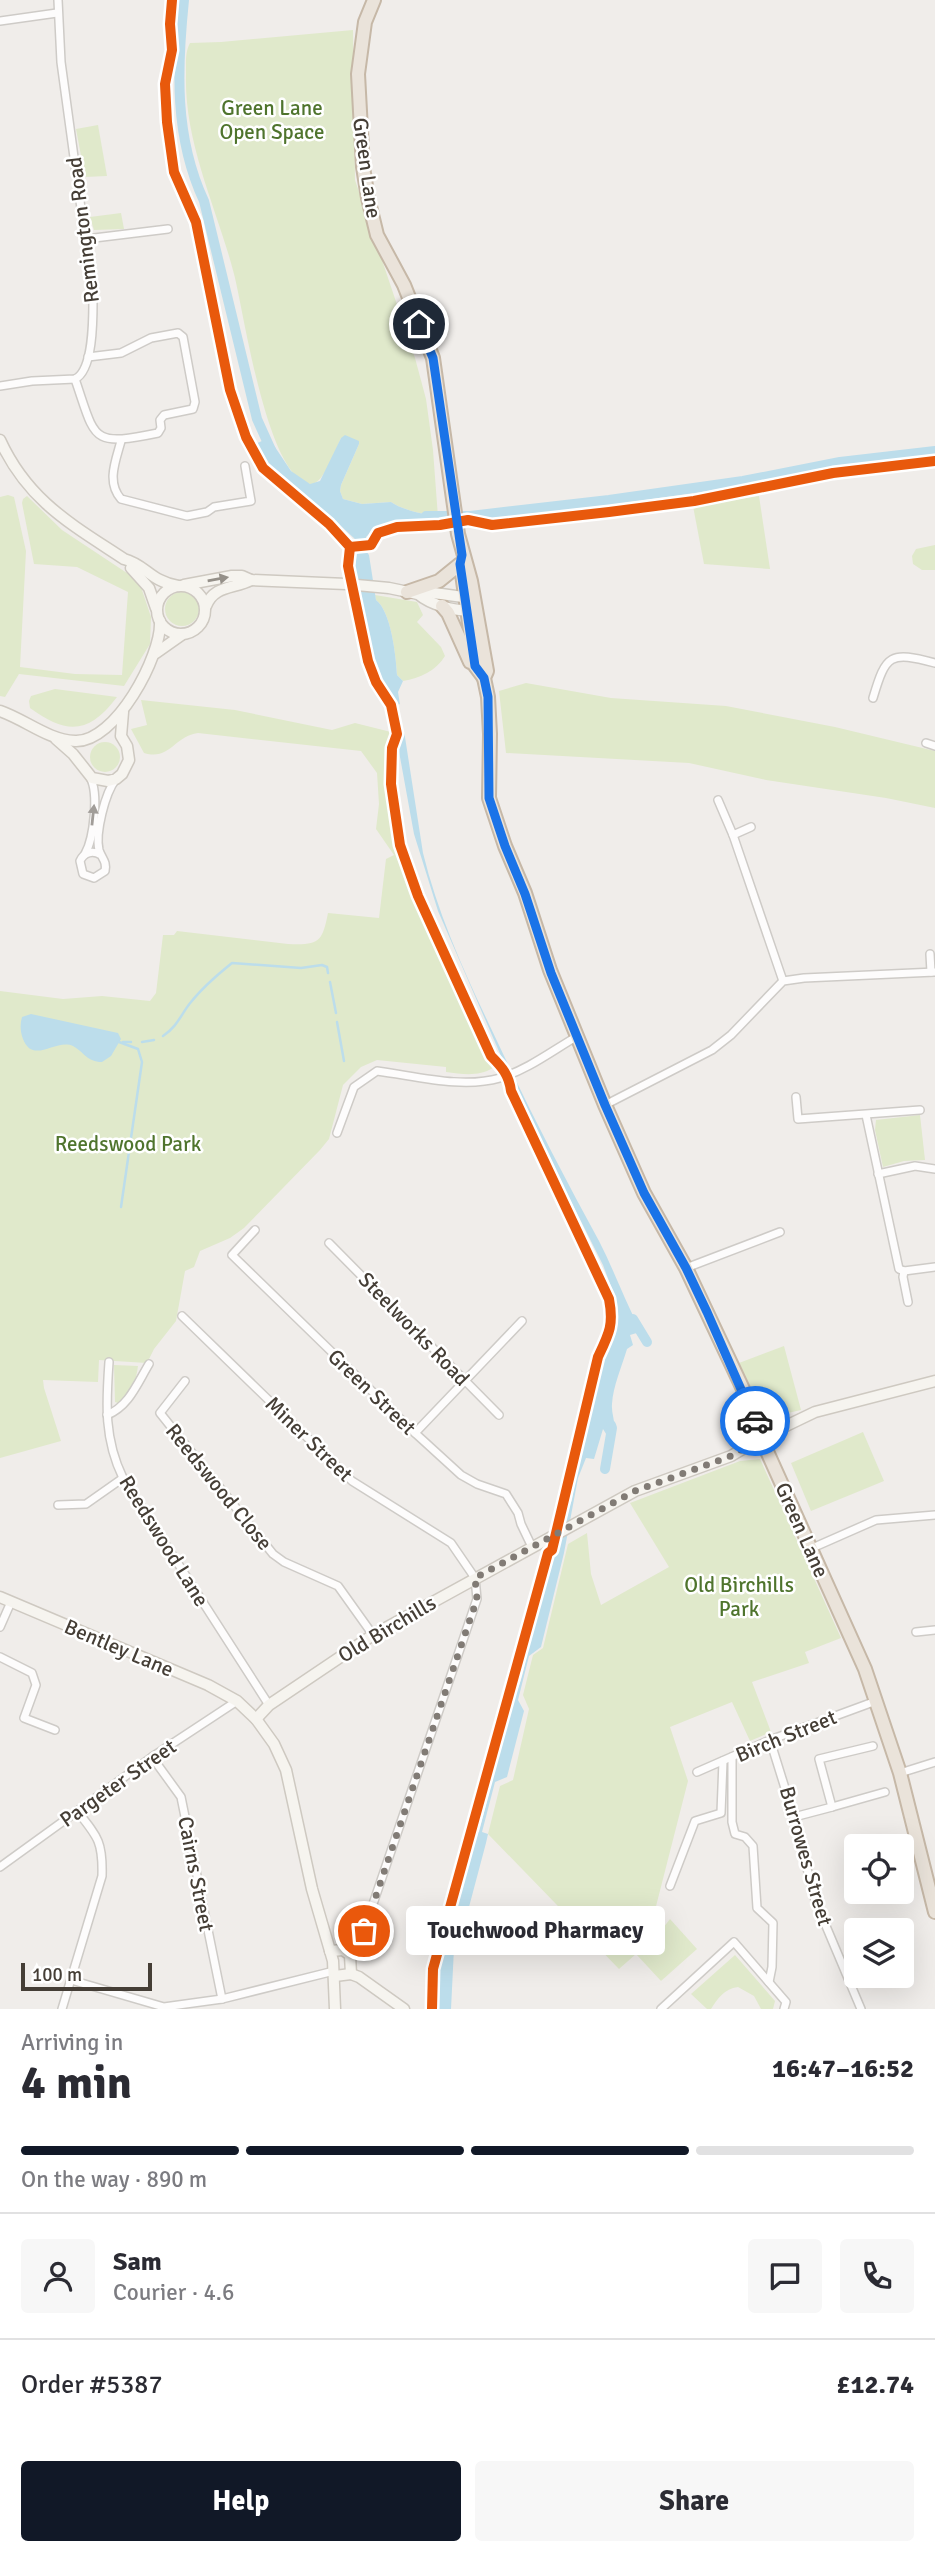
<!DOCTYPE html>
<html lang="en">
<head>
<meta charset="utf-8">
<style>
	:root { --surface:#fff; --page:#f7f7f7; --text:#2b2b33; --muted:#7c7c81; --line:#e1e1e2; --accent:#111827 }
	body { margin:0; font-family:Signika,sans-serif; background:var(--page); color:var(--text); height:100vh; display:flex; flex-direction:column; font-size:26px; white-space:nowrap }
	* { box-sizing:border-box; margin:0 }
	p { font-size:23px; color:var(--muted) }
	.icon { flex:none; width:38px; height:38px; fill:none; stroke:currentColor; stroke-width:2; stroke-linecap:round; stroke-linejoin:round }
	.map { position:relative; height:2009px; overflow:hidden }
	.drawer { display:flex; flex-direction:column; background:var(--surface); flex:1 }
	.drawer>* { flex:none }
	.fabs { position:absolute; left:844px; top:1834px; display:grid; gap:14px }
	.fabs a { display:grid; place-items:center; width:70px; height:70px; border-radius:7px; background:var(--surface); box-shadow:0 7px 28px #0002; font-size:35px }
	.scale { position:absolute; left:21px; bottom:18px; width:131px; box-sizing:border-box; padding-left:7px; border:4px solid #453e36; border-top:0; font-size:19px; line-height:24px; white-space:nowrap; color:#453e36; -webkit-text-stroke:5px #fff; paint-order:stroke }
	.pin { position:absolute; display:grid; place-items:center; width:60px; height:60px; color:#fff; margin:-30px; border:4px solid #fff; border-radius:50%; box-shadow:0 2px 7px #0007 }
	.courier { position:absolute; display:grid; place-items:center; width:70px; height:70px; margin:-35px; border:5px solid #1a73e8; border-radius:50%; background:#fff; color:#222; box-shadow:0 2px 9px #0007 }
	.bubble { position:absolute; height:49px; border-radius:7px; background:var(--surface); box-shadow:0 7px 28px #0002; font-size:23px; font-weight:700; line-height:49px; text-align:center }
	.head em { font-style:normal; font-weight:700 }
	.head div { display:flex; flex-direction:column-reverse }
	.head { display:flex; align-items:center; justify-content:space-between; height:119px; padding:0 21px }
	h1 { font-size:46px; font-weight:700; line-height:52px }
	.bar { display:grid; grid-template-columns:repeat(4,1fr); gap:10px 7px; align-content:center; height:84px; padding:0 21px }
	.bar i { height:9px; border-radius:5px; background:var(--line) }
	.bar .on { background:var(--accent) }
	.bar p { grid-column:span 4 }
	.line { display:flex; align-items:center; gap:18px; padding:0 21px; border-top:2px solid var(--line) }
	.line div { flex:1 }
	.round { display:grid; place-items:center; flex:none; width:74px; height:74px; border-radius:7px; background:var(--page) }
	.button { display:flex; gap:14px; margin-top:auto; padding:14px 21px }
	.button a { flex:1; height:80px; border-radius:7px; background:var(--accent); color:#fff; font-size:28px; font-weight:700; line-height:80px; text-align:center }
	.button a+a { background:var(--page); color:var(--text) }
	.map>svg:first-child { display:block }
	.green { fill:#e0e9cb }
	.water { fill:#bcddeb }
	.pier { fill:#f0edea }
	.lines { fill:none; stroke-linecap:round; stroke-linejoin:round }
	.stream { stroke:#bcddeb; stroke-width:2.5 }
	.canal { stroke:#bcddeb; stroke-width:10 }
	.street-casing { stroke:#cecbc7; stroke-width:10 }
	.secondary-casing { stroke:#cec9c1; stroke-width:13 }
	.highway-casing { stroke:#c6b8a7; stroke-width:16 }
	.street { stroke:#fdfcfc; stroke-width:7 }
	.secondary { stroke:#f6f4ef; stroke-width:10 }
	.highway { stroke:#eae3da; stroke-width:12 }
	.cycleway-casing { stroke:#fff; stroke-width:15 }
	.cycleway { stroke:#e8590c; stroke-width:10 }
	.oneway { fill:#959089 }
	.oneway2 { fill:#a19d99 }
	.done { stroke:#817b75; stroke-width:7; stroke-dasharray:0 12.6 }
	.route { stroke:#1a73e8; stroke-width:9 }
	.labels { text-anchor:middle; stroke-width:5; stroke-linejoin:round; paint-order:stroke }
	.park-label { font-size:21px; fill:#4f742d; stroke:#fff }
	.street-label { font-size:21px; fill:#453e36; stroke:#fff }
</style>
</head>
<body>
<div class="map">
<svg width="935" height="2009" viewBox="0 0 935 2009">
	<rect width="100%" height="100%" fill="#f0edea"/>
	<g class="green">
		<path d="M353,30l2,150 60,178 11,41 7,51 5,67c-14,-3 -36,-7 -47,-15l-29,2 -19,-5 -3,-8 1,-6 18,-41 -18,-6c-5,11 -18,48 -31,46 -43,-6 -66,-172 -76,-210 -17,-66 -50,-130 -48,-200 0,-11 -1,-22 4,-31l31,-1z"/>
		<path d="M98,125l9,51 -22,1 -9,-48z"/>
		<path d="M121,213l3,16 -30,1 -4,-13z"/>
		<path d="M8,495l6,2 12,54 -6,116 55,7 47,1 6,-83 -51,-25 -43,-3 -12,-61 1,-4 4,-3 35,34 77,51 12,36 -1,27 -26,42 -105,-12 -14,23 -5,-1v-199z"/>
		<path d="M759,496l11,73 -66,-5 -11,-58z"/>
		<path d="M935,545v25h-13l-9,-6 -1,-8 4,-7z"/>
		<circle cx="182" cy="609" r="17"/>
		<path d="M375,595l42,7 6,13 -6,7 24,25 4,9c-9,15 -25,22 -42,25l-6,-6c-1,-19 -6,-64 -21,-75z"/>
		<path d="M526,683l85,15 115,8 109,21 100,24v57l-49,-10 -120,-18 -77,-17 -183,-10 -7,-62z"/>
		<path d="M55,689l62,8c-28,37 -50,38 -87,11l-1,-7 2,-5z"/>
		<path d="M141,700l94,10 97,20 23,-7 36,9 -2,51 9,62 44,117 51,106c-15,9 -31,6 -47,4v-5l-69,-7 -16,7 -18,18 -14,54 -9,11 -76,78 -14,10 -30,13 -6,16 -9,4 -9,50 -22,28 -7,14 -48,-3 -1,22 -55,-2 1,8 17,53 -61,17v-467l63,8 39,-3 48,5 6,-8 7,-58h11l3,-4 111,13c31,1 34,-1 40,-31l51,5 7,-59 8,-4 -18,-26 3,-25 -2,-31 -16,-22 -163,-18c-24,3 -28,28 -54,20l-13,-24 16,-4z"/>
		<circle cx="105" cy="757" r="15"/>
		<path d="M920,1115l5,45 -21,1 -21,6 -8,-37 1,-10z"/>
		<path d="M784,1346l17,64 -22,5 -16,-4 -24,-48z"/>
		<path d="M114,1365l24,1c-2,16 -7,27 -20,37l-3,-1z"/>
		<path d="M863,1432l21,49 -73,30 -20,-48z"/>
		<path d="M760,1459l81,179 -36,14 4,11 -57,19 19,50 -21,9 -18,-39 -62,25 18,54 -35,137 10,10 7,-9 27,30 -36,32 -25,-27 -17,15 -131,-135 12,-48 13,-6 16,-71 -6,-14 10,-40 10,-7 25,-104 19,-11 4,41 10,31 68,-38 -39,-64 110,-42z"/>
		<path d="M735,1955l40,46 -2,8h-12l-7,-13 -16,-9c-14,2 -20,11 -27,22h-4l-16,-15z"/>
	</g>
	<g class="water">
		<path d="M345,435l14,6v3l-18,41 -1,6 3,8 19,5 29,-2c11,8 33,12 47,15l1,6c-24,0 -55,-4 -73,14l-2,11 5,7 7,45c15,11 20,56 21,75l6,6 -5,11 25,161c16,66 45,127 74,188 32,68 66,134 102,200 17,33 29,69 48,101l-7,-10 -10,3 3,10 -6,4c-5,17 -14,37 -15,55 -1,12 6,21 0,33h-4l-5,-8 -9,30 -8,-1 -8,20 -14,75 -23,94 -12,9 -11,44 6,11 -17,66 -12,5 -13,50 6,2 -2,9 -21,79 -11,26 -3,61h-17l1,-40 11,-17 28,-120h5l13,-51 -2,-6 18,-67c10,-15 20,-43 17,-61l39,-129 8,-18 7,-49 22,-97 16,-37 -4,-25 -10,-27 -82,-163 -83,-191 -24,-77 -26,-143 -13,-25 -2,-11 -18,-88 2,-16 -2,-12 -23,-21 -37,-24 -17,-15 -14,-16 -9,-19 14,-6 22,33 19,13 10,-3 21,-43z"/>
		<path d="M31,1014l87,19 3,6 -10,17 -9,6c-15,0 -18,-10 -29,-16 -17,-8 -40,19 -50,-7 -3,-8 -3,-15 -1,-22z"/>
	</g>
	<path class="pier" d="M401,704l6,29 -12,2 -7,-29z"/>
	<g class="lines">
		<g class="stream">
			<path d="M330,982l6,31"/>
			<path d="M337,1022l7,39"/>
			<path d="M163,1036c15,-10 18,-22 28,-34 12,-15 26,-27 41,-39l69,5 21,-3 5,2 1,6"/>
			<path d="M119,1042l19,7 4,13 -21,145"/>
			<path d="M123,1042h8"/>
			<path d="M142,1042l12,-2"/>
		</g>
		<g class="canal">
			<path d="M184,0c-7,68 -10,137 20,201l53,218 14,31"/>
			<path d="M426,516h44l139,-16 134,-19 97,-19 95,-11"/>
			<path d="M633,1319l14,23"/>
			<path d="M605,1469l7,-41 -1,-3"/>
		</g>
		<defs>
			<g id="street">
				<path d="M0,21l57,-8"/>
				<path d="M86,239l82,-10"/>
				<path d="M75,379c21,61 15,68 83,54l3,-5 -1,-8 4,-5 29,-6 2,-7 -12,-65 -5,-4 -27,5 -30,15 -33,4"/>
				<path d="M0,386l32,-5 43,-2c19,-9 18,-63 18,-83l-32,-234 -3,-62"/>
				<path d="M121,441c-5,19 -15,41 0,58l66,17 20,-4 7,-5 37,-6 -6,-35"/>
				<path d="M873,698c13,-44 17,-47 62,-35"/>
				<path d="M926,743l9,3"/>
				<path d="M718,800l15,35 50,146"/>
				<path d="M733,835l18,-8"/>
				<path d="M85,854c9,-16 14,-61 5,-77"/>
				<path d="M101,855c-8,-5 -17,-3 -21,6l3,13 11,4 11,-7c2,-10 -3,-12 -6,-21 -4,-17 6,-57 17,-71"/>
				<path d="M930,954l1,18"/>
				<path d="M796,1097l2,22 122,-9"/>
				<path d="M605,1105l107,-55 19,-15 52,-54 21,-3 131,-6"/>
				<path d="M866,1115l33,154 5,2 -1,6 5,25"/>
				<path d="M337,1133l17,-46 23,-16c39,5 85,18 123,7 27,-8 52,-27 76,-41"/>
				<path d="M878,1174l37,-8 20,3"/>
				<path d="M255,1230l-23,25 183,178 46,42 16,9 29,10 12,19 3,11 11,23"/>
				<path d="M329,1243l170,172"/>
				<path d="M686,1268l94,-36"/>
				<path d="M904,1271l31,-4"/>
				<path d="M182,1316l170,165 99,62 24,35 2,21 -118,346 -9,10"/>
				<path d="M109,1362c-3,42 -5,77 14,116l146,227"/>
				<path d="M185,1381l-25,32 113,141 11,8 54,24 35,49"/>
				<path d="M107,1415c22,-9 30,-31 42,-51"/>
				<path d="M415,1433l107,-112"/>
				<path d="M58,1505l28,-1 37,-26"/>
				<path d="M810,1549l66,-29 59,-5"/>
				<path d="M0,1627l11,-25"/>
				<path d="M916,1632l19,-2"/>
				<path d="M0,1657l32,16 4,12 -12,33 31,12"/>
				<path d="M770,1740l24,77 21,83 46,109"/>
				<path d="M152,1757l29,40 41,202"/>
				<path d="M732,1757v65l3,12 10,3 8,9 4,62 16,15 -1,44 -3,15"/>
				<path d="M697,1772l73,-32 106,-39"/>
				<path d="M900,1773l35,-11"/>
				<path d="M832,1807l53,-15"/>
				<path d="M794,1817l38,-10 -13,-48 54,-13"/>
				<path d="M0,1867l152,-110 85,-56"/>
				<path d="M670,1886l25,-65 26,-8 2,-52"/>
				<path d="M71,1980l93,27 58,-8 112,-28"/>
				<path d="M62,2009l40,-133c1,-34 -4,-39 -25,-65"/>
				<path d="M661,2009l73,-67 52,60 -2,7"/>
			</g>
			<g id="secondary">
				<path d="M0,440c28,61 71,84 124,119 22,6 26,22 54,27"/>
				<path d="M131,568l18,20 7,20"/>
				<path d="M184,585l48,-9h10l9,4 95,4 43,4 29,6 9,-2 43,6"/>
				<circle cx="181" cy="610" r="24"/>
				<path d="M418,594c13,11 38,18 55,16"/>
				<path d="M206,606c8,-21 28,-17 45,-26"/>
				<path d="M156,653l27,-19"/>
				<path d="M0,711c26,9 48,29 75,30 40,2 87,-85 85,-120"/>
				<path d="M56,739l17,15 19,24 16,3 8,-2 6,-5 7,-14 -2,-14 -6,-10 2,-24"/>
				<path d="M0,1597l208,88 29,16 19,18 18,25 12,26 26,119 21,72 2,48"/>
				<path d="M256,1719l13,-14 104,-70 262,-144 96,-35 30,-18 54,-26 120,-31"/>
				<path d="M330,1951l13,-1 7,5 1,19"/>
				<path d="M335,1976l16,-2 8,3 45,32"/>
			</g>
			<g id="highway">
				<path d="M374,0l-9,22 -7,52 5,93 5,31 9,37 27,50 29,73 25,176 13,47 16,90 -3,7 4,19 2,37 -1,64 16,48 20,47 25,77 55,135 39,88 42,75 57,121 18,49 104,231 35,104 35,139"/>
				<path d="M461,567l14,99 9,12"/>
				<path d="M407,592l32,-11 21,-17"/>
				<path d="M442,606l6,7 22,49"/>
			</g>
		</defs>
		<use href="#street" class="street-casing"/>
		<use href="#secondary" class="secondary-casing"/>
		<use href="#highway" class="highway-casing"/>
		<use href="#street" class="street"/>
		<use href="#secondary" class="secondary"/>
		<use href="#highway" class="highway"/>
		<defs>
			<g id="cycleway">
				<path d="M172,0l-2,24 2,26 -7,34 2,38 7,50 22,50 34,168 16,47 17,31 66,56 21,23 -2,19 20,95 8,21 15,23 6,29 -5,14 -1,36 9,61 18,51 73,160c11,11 18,19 20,35l98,208c5,26 0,35 -11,58l-46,193 -4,3 -115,416 -1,40"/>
				<path d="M350,547l21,-2 7,-12 19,-6 43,-2 28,-5 24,5 117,-13 85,-11 139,-28 102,-12"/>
			</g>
		</defs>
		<use href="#cycleway" class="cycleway-casing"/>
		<use href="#cycleway" class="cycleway"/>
	</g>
	<defs><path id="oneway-solid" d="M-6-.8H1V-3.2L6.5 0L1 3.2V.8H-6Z" transform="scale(1.75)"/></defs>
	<use class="oneway" href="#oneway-solid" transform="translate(218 579) rotate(-10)"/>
	<use class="oneway2" href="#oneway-solid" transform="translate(93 815) rotate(-84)"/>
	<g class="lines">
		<path class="done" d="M364,1931l113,-332 -2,-21 160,-87 96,-35 30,-18 -6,-17"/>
		<path class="route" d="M419,324l14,34 29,197 -2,9 15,102 9,12 4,19 1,101 16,48 20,48 26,79 54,132 39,88 42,75 21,44 48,109"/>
	</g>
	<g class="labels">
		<g class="park-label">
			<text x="272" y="115">Green Lane<tspan x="272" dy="24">Open Space</tspan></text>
			<text x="128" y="1151">Reedswood Park</text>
			<text x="739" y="1592">Old Birchills<tspan x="739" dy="24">Park</tspan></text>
		</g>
		<g class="street-label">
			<text transform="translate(367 168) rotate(82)" y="7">Green Lane</text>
			<text transform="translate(83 230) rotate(-97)" y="7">Remington Road</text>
			<text transform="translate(414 1329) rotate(46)" y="7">Steelworks Road</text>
			<text transform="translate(372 1392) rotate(44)" y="7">Green Street</text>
			<text transform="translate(309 1439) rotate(44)" y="7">Miner Street</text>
			<text transform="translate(219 1487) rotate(51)" y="7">Reedswood Close</text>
			<text transform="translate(802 1530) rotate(66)" y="7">Green Lane</text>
			<text transform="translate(164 1541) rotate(58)" y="7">Reedswood Lane</text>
			<text transform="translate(387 1629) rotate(-31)" y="7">Old Birchills</text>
			<text transform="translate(119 1648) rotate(23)" y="7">Bentley Lane</text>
			<text transform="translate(786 1736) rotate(-22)" y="7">Birch Street</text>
			<text transform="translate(118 1783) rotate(-35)" y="7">Pargeter Street</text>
			<text transform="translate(806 1856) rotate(74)" y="7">Burrowes Street</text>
			<text transform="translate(196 1874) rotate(79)" y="7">Cairns Street</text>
		</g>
	</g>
</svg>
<div class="fabs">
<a><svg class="icon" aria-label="locate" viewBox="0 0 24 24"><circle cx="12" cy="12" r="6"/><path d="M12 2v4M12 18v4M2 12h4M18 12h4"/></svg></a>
<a><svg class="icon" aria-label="layers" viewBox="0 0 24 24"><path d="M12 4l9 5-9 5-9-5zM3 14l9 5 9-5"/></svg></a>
</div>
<div class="scale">100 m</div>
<div class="pin" style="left:364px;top:1931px;background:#ea580c"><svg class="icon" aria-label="bag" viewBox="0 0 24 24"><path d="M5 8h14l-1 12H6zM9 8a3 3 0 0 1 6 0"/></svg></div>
<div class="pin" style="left:419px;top:324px;background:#1f2937"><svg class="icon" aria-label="home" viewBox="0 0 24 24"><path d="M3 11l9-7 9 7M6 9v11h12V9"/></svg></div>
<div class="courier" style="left:755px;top:1421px"><svg class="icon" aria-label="car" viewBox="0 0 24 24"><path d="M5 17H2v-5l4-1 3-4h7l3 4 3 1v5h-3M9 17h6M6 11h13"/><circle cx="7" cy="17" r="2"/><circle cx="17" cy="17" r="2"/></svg></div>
<div class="bubble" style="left:406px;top:1906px;width:259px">Touchwood Pharmacy</div>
</div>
<section class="drawer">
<div class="head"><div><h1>4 min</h1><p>Arriving in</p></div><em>16:47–16:52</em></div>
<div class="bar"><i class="on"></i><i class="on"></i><i class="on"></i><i></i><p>On the way · 890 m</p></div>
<div class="line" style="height:126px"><a class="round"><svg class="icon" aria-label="person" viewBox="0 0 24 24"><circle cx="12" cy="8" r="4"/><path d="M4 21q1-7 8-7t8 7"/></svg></a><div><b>Sam</b><p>Courier · 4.6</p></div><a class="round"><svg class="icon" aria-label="chat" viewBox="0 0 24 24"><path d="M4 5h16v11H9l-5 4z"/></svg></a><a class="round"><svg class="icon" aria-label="phone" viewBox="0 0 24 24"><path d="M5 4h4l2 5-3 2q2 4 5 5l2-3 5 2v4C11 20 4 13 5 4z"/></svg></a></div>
<div class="line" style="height:91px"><div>Order #5387</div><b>£12.74</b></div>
<div class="button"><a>Help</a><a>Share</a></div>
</section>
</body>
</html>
